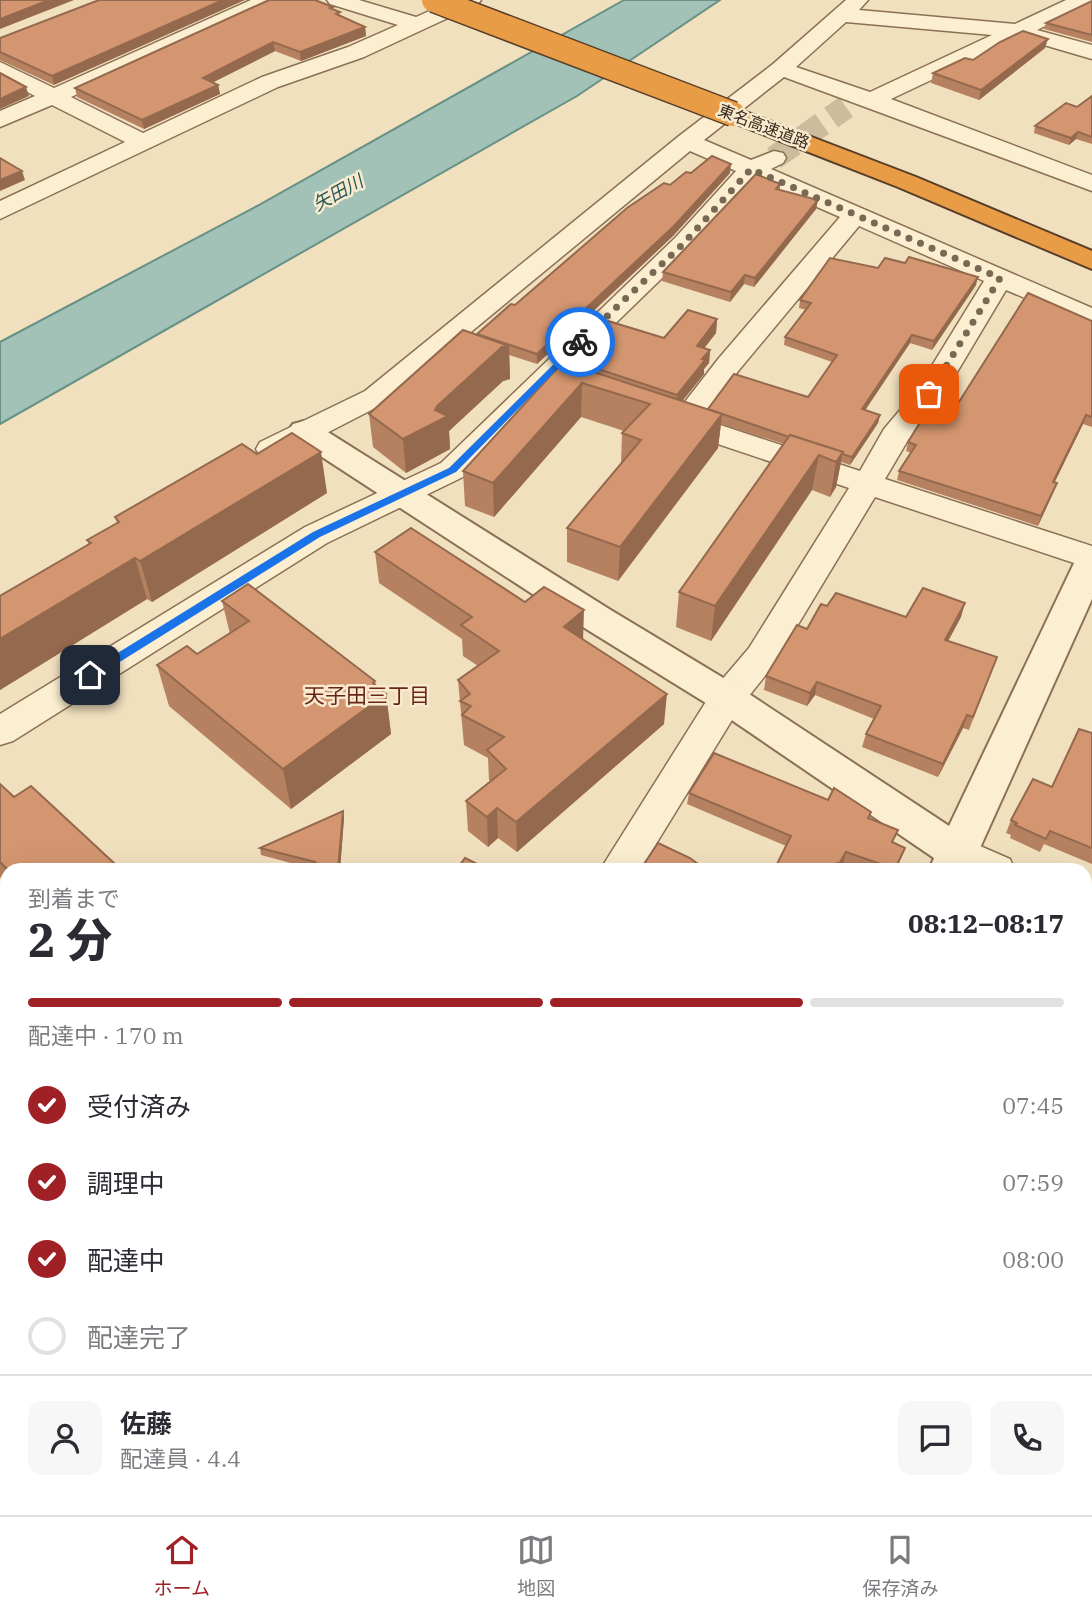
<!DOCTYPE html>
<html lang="ja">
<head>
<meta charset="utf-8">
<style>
	:root { --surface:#fff; --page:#f7f7f7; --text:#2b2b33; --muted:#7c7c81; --line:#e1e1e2; --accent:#9f2025 }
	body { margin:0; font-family:"IBM Plex Serif","Noto Sans JP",serif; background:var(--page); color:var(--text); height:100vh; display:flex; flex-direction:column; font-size:26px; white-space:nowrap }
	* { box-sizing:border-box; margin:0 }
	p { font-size:23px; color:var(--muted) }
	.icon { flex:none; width:38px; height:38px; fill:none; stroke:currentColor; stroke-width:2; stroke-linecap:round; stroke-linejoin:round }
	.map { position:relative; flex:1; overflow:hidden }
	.details { position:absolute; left:0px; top:863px; width:1092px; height:653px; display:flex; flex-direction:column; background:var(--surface); border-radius:21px 21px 0 0; box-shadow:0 7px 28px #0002 }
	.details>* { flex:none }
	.pin { position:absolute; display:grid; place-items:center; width:60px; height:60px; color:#fff; margin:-30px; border-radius:14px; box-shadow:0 4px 10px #0006 }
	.courier { position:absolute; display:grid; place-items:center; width:70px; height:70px; margin:-35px; border:5px solid #1a73e8; border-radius:50%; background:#fff; color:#222; box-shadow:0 2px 9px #0007 }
	.head em { font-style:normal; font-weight:800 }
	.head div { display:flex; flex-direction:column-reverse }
	.head { display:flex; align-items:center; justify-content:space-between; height:119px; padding:0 28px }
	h1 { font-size:46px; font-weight:800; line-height:52px }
	.bar { display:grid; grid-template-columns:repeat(4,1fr); gap:10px 7px; align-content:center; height:84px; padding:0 28px }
	.bar i { height:9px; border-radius:5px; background:var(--line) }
	.bar .selected { background:var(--accent) }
	.bar p { grid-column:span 4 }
	.line { display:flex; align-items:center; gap:18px; padding:0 28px; border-top:2px solid var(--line) }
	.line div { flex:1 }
	.round { display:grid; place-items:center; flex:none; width:74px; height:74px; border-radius:14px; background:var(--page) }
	ol { padding:0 28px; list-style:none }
	li { display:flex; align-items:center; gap:21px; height:77px }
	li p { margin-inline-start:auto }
	li .icon { padding:7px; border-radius:50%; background:var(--accent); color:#fff; stroke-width:4 }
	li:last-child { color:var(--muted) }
	li i { width:38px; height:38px; border:4px solid var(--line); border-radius:50% }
	.dock { display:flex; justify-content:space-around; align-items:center; height:98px; border-top:2px solid var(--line); background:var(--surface); font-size:19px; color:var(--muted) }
	.dock a { display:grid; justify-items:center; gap:4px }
	.dock .selected { color:var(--accent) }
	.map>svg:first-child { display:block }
	.water { fill:#a2c2b8; stroke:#689185; stroke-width:2 }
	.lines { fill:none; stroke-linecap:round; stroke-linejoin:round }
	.minor-tunnel { stroke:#ccbb9d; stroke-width:24; stroke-dasharray:24 11; stroke-linecap:butt }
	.minor-casing { stroke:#8b7055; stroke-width:3 }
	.tertiary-casing { stroke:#8b7055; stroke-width:4 }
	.motorway-casing { stroke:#583e2a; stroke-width:4 }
	.minor { fill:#fbeed1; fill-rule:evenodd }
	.tertiary { fill:#fbeed1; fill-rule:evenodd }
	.motorway { fill:#e99c46; fill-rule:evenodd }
	.motorway-bridge-casing { stroke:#583e2a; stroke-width:27; stroke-linecap:butt }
	.motorway-bridge { stroke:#e99c46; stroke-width:24 }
	.wall { fill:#b58160 }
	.shaded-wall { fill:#94694e }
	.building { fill:#d39670; stroke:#94694e; stroke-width:2 }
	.route { fill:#1a73e8 }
	.done { stroke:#796954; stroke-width:7; stroke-dasharray:0 12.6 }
	.labels { text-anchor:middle; stroke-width:5; stroke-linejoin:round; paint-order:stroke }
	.far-street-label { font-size:16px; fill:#39291b; stroke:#f8eace }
	.far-water-label { font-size:18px; font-style:italic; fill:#295a55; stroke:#f8eace }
	.neighbourhood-label { font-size:21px; fill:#692517; stroke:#f8eace }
</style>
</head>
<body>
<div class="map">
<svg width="1092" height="1515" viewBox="0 0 1092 1515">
	<rect width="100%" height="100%" fill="#f1e0be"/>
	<path class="water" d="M624,0h96l-143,96 -577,328v-82l257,-136z"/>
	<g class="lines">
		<path class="minor-tunnel" d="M774,158l72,-51"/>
		<defs>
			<g id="minor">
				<path d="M251,0h27l-3,4 -204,93 72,36 119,-56 86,-30 50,-22 -68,-21 -3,-4h32l57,17 38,-17h27l-3,4 -114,53 -86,30 -278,132v-18l125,-59 -73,-37 -52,22v-16l35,-15 -35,-18v-16l54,26z"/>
				<path d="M846,0h22l-9,10 156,14 51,-24h26l-2,4 -53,26 55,15v14l-72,-21 -129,61 201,76v16l-308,-114 -80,63 47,20 23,-9 9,2 3,5 -3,5 -12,6 321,139v18l-86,-36 -62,104 -36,46 -23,39 207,67v23l-217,-72 -102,169 -33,41 -100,163h-40l114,-181 35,-41 100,-160 -185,-62 -5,-6 5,-6 13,-2 42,-54 121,-141 -85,-37 -62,68 -138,134 -92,95 -136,66 -314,198 -13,4v-31l305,-187 136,-64 234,-225 61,-67 -46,-20 -305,252 -103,53 -11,3 -11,-3 -4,-7 4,-7 105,-51 314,-255 94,-72zM846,22l146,13 -122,57 -74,-25zM859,226l125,55 -67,109 -33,39 -24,42 -158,-52 37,-49z"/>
				<path d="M957,836l53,23 5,11c-26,0 -64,9 -77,-18l5,-11z"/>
				<path d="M1085,893l7,3v34l-7,-3z"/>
				<path d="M0,964l7,3v37l-7,-2z"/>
				<path d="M7,1250v54l-7,3v-54z"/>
				<path d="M1085,1368l7,3v53l-7,-3z"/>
				<path d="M184,1508h54l-3,7h-53z"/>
			</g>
			<g id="tertiary">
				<path d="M304,421l11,3 294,185 131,79 209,138 126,-265 5,-8 12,-4v50l-122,271h-41l5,-12 -220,-150 -131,-81 -290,-189 -5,-7 5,-7z"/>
				<path d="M634,1508h55l-2,7h-56z"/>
			</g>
			<path id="motorway" d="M733,107l183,70 176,74v18l-194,-82 -174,-68 -3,-5 3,-5z"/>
		</defs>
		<use href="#minor" class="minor-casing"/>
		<use href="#tertiary" class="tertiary-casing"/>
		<use href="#motorway" class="motorway-casing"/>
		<use href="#minor" class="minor"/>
		<use href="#tertiary" class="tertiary"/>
		<use href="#motorway" class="motorway"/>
		<defs>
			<path id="motorway-bridge" d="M434,0l299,114"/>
		</defs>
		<use href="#motorway-bridge" class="motorway-bridge-casing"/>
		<use href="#motorway-bridge" class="motorway-bridge"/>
	</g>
	<g class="wall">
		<path d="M99,0l-45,85 -54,-25v-22z"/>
		<path d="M1092,1v41l-48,-13 2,-6z"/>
		<path d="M333,9l7,6 25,12 1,9 -65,25 -26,-10 -62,31 5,3 2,9 -76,35 -67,-32 -2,-9z"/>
		<path d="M1045,48l-66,52 -48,-17 2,-10 40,-13z"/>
		<path d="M1092,96v48l-16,-5 -7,6 -35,-12 1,-7 42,-19z"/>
		<path d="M691,173h39l-57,63 -136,128 -28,-9 1,24 -7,2 -54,50 1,18 -44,24 -33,-26 -4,-33 108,-79 193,-150z"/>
		<path d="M780,184v6l38,10 -2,9 -62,78 -10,-3 -14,18 -68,-21 1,-9z"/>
		<path d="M878,268l98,17 -44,65 -22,-7 -45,67 15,5 -2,8 -28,42 -9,-3 -5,25 -6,10 -18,-7 -101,151 -35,-14 3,-35 105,-148 -63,-20 -3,24 -100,133 -51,-19v-34l54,-64 1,-31 2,-2 -43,-14 -87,100 -29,-11 -2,-35 109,-106v-10l92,-17 53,-19 -1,14 -12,15 6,2 -1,13 -5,6v5l-22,27 26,8 100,-12 24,-35 -48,-17 1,-8 21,-27 -7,-2 1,-8z"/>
		<path d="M1092,321v106l-9,-3 -29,59h3l-4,10 -15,33 -141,-46 2,-9 12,-18 -5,-2 2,-9 32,-28 10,-3z"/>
		<path d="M257,454l70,39 -175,109 -5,-3 -147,91v-94l89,-51 -2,-5 30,-17 -2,-6z"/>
		<path d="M375,552l208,88 81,84 -147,128 -19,-14 -10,9 -20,-16 -2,-30 24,-20 -1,-1 -1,-22 -24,-13 -6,-65 20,-14 -15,-10 -1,-17 -83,-56z"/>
		<path d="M222,601l153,80v4l11,9 5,40 -100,75 -122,-103 -12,-41 40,-11 33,-20z"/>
		<path d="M827,606l79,11h55l-13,24 49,16 -28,73 -6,-2 -25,49 -76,-30 4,-13 8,-15 -59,-24 -8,11 -43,-16 2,-14z"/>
		<path d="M1092,733v131l-48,-20 -4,8 -30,-14 1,-3 -5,-2 5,-13 41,-33z"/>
		<path d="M0,784l14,13 101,67 2,6h-110v14l-7,-7z"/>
		<path d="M689,793l180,25 25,25 11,5 -9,22h-33l-20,-7 -4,7h-65l12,-24 -99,-42z"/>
		<path d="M343,811l1,7 -4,52h-23l-56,-15 -1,-7z"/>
		<path d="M1092,1044v190l-7,-3v-166z"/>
		<path d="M345,1508h242l-3,7h-229z"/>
	</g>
	<g class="shaded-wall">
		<path d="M49,0h25l-74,29v-10z"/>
		<path d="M223,0h22l-191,85 -2,-9z"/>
		<path d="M365,27l1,9 -65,25 -1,-9z"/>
		<path d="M1048,39l-3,9 -66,52 2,-10z"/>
		<path d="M273,42l2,9 -71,36 -1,-9z"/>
		<path d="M218,85l2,9 -76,35 -2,-9z"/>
		<path d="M26,87l3,9 -29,13v-10z"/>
		<path d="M1078,132l-2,7 -7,6 2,-7z"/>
		<path d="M731,164l-1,9 -57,63 -136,128v-10z"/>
		<path d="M22,171l3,9 -25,11v-11z"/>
		<path d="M818,200l-2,9 -62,78 1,-9z"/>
		<path d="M745,275l-1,9 -14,18 1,-10z"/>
		<path d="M978,277l-2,8 -44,65 2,-9z"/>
		<path d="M717,319l-1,14 -20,26 1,-13z"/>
		<path d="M912,335l-2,8 -50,75 2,-9z"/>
		<path d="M509,346l1,33 -7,2 -54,50 1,18 -44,24 -3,-34 32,-29 2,-4 65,-59z"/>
		<path d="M710,350l-1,13 -5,6v5l-28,35 1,-14 25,-36z"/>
		<path d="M582,383l-1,34 -87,100 -1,-34z"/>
		<path d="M722,414l-4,34 -100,133 2,-34z"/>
		<path d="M880,415l-2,8 -28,42 2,-8z"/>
		<path d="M1086,415l-3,9 -33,68 3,-10z"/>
		<path d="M321,452l6,41 -175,109 -12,-41z"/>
		<path d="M843,452l-7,35 -6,10 6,-35z"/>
		<path d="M819,455l-7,35 -101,151 4,-35z"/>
		<path d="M1057,483l-4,10 -15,33 3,-10z"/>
		<path d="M135,558l12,41 -147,91v-51z"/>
		<path d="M965,603l-4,14 -20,37 4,-14z"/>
		<path d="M584,610l-1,31 -19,-14z"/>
		<path d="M375,681l2,19 9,-6 5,40 -100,75 -8,-40z"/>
		<path d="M817,682l-2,13 -8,11 3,-13z"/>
		<path d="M667,694l-3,30 -147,128 -1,-30z"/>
		<path d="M967,715l-4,13 -25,49 5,-13z"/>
		<path d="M497,808l1,30 -10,9 -1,-30z"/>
		<path d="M343,811l1,7 -4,52h-2z"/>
		<path d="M846,852l-3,11 -4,7h-2l2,-6z"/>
		<path d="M115,864l2,6h-10z"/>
		<path d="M7,1182v16l-5,5 -2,-3v-10z"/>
		<path d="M158,1508h12l-5,7h-11z"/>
		<path d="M329,1508h8l-4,7h-8z"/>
	</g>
	<g class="building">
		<path d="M0,0h49l-49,19z"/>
		<path d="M99,0h124l-171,76 -52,-24v-14z"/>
		<path d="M269,0h46l18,7 -3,1 10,4 -4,2 29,13 -65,25 -27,-10 -70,36 15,7 -76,35 -67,-32z"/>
		<path d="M1092,1v34l-46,-12z"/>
		<path d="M1023,31l25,8 -67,51 -48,-17 32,-15 8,2 27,-18z"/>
		<path d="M0,73l26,14 -26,12z"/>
		<path d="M1092,96v41l-14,-5 -7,6 -36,-12 31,-23 11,4z"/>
		<path d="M712,156l19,8 -57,62 -137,128 -60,-20 34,-30 4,1 112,-97 37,-25 6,2 16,-13 5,1z"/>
		<path d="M0,158l22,13 -22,9z"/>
		<path d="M756,174l24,10 -4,5 42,11 -63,78 -10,-3 -14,17 -68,-20z"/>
		<path d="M909,257l69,20 -44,64 -22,-6 -50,74 18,6 -28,42 -10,-3 1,-2 -53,-17 -1,2 -81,-28 26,-35 74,23 29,-42 -52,-18 26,-34 -11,-3 30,-42 48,10 7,-10 20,5z"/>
		<path d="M1028,293l64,28v96l-6,-2 -33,67 4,1 -16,33 -142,-45 17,-26 -8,-3 11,-18 12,-13 9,3 4,-5 6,2 4,-7 3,1z"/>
		<path d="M688,310l29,9 -20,27 13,4 -8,9 3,1 -28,35 -97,-32 -8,-8 36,-34 56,17z"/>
		<path d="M463,330l46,16 -7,1 -65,59 -2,4 13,6 -45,23 -34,-25z"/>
		<path d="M563,362l159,52 -102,133 -53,-19 74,-88 -19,-7 28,-29 -68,-21 -89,100 -30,-12z"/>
		<path d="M292,433l29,19 -181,109 -5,-3 -135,81v-43l91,-53 -4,-3 32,-18 -4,-5 127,-73 15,10z"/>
		<path d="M790,435l53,17 -7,10 -17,-7 -104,151 -36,-14z"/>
		<path d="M411,528l114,74 19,-15 40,23 -20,17 103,67 -151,128 -19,-14 -10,9 -21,-16 40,-32 -19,-19 17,-13 -42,-22 9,-9 -11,-5 10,-7 -12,-14 41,-29 -38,-26 11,-8 -97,-65z"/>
		<path d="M248,584l127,97 -2,2 13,11 -103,75 -126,-104 30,-19 10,8 52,-33 -27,-20z"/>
		<path d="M923,588l42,15 -20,37 52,17 -24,60 -6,-2 -24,49 -77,-30 15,-28 -64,-24 -7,11 -44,-17 31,-51 10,4 14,-25 6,2 9,-13 70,24z"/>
		<path d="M1079,729l13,4v115l-42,-17 -4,8 -31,-14 2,-2 -6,-3 22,-41 19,8z"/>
		<path d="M714,753l114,47 6,-12 37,24 -3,6 30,12 -6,12 13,6 -10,21 -49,-17 -7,12 -2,-1 -4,7h-59l17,-34 -102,-43z"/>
		<path d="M0,784l14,13 17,-11 84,78 -8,6h-99l-8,-8z"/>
		<path d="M343,811l-5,59h-16l-7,-8 -55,-14z"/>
		<path d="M658,843l32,15 16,12h-66z"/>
		<path d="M465,858l24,12h-33z"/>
		<path d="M1092,1051v172l-7,-3v-154l2,1z"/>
		<path d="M7,1093v89l-7,8v-89z"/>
		<path d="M0,1356l7,5v147h151l-4,7h-154z"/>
		<path d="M271,1508h58l-4,7h-58z"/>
		<path d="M353,1508h231l-3,7h-218z"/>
		<path d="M724,1508h69l-3,7h-69z"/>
	</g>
	<path class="route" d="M577,341l7,1 -128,130 -136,65 -226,141h-7v-6l226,-140 136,-64z"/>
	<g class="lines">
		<path class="done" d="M580,342l104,-99 67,-74 249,109 -71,116"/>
	</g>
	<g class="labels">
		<g class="far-street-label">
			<text transform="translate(764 126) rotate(21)" y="6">東名高速道路</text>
		</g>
		<g class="far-water-label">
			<text transform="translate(338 193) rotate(-29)" y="6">矢田川</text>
		</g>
		<g class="neighbourhood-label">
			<text x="367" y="703">天子田三丁目</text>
		</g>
	</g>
</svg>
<div class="pin" style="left:929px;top:394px;background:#ea580c"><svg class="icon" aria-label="bag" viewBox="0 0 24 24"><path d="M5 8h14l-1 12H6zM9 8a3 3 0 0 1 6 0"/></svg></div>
<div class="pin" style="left:90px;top:675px;background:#1f2937"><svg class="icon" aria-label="home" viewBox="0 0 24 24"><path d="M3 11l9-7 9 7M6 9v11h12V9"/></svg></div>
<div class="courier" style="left:580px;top:342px"><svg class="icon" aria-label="bike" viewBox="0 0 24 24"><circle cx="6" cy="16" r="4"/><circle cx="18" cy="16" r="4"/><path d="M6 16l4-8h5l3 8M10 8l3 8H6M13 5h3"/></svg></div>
<section class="details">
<div class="head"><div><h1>2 分</h1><p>到着まで</p></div><em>08:12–08:17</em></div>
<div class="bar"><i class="selected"></i><i class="selected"></i><i class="selected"></i><i></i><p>配達中 · 170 m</p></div>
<ol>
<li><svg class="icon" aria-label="check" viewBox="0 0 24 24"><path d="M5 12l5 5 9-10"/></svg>受付済み<p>07:45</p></li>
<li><svg class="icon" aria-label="check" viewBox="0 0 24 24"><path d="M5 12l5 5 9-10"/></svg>調理中<p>07:59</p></li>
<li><svg class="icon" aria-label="check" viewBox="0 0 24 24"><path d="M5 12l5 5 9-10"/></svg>配達中<p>08:00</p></li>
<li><i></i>配達完了</li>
</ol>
<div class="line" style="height:126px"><a class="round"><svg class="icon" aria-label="person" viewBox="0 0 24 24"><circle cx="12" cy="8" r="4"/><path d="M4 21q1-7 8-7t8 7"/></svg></a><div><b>佐藤</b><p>配達員 · 4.4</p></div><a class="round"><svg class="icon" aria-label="chat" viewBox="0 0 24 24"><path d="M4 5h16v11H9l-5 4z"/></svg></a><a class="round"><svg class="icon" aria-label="phone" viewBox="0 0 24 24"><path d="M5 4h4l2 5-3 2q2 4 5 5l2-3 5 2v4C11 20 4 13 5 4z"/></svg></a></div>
</section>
</div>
<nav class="dock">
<a class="selected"><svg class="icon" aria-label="home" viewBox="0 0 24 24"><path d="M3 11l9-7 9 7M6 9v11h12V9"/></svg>ホーム</a>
<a><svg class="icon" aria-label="map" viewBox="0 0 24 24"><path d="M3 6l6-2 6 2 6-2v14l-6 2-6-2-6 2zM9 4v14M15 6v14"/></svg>地図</a>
<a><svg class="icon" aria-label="saved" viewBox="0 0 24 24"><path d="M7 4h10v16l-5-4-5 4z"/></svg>保存済み</a>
</nav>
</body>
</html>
